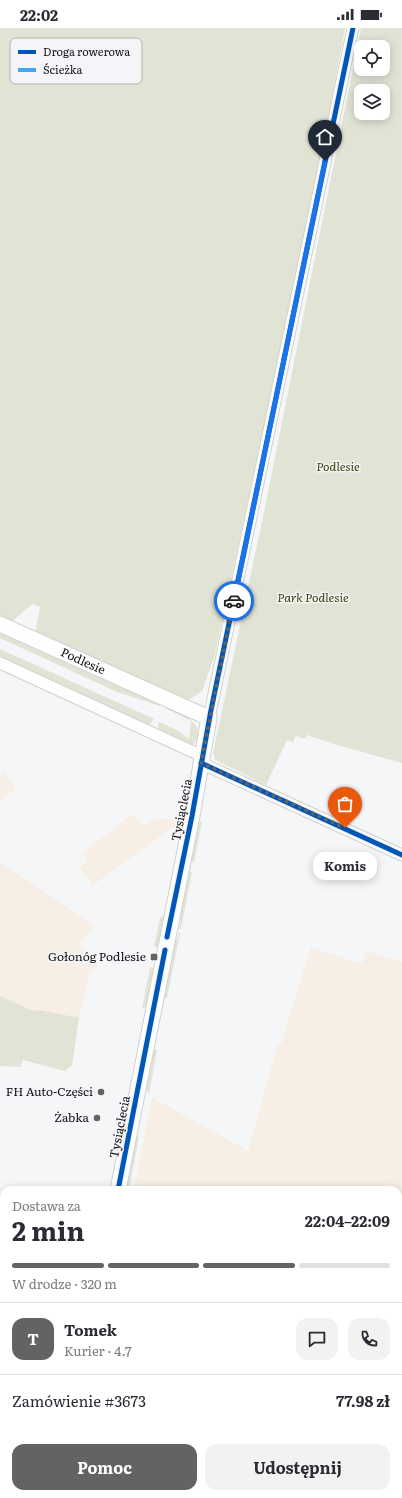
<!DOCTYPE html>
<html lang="pl">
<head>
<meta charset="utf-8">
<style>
	:root { --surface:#fff; --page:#f2f2f3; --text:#2b2b33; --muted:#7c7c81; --line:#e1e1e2; --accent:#636364 }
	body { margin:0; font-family:Literata,serif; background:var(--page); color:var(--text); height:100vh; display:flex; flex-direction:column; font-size:15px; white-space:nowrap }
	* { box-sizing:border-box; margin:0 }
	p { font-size:13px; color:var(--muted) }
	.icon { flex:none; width:22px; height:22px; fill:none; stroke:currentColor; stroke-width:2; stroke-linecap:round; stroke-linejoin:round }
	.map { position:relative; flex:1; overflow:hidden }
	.drawer { position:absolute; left:0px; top:1158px; width:402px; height:312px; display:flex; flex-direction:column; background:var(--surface); border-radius:12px 12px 0 0; box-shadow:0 2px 10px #0003 }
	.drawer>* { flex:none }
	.buttons { position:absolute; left:354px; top:12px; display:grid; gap:8px }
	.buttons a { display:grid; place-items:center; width:36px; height:36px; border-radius:8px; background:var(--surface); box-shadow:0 2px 10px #0003; font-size:20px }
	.pin { position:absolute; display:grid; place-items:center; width:34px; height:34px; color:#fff; margin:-41px -17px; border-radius:50% 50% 50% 0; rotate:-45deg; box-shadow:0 0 4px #0007 }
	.pin .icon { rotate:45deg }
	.courier { position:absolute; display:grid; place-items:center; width:40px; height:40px; margin:-20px; border:3px solid #1a73e8; border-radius:50%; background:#fff; color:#222; box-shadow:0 1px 5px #0007 }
	.bubble { position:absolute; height:28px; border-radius:12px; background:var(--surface); box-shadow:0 2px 10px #0003; font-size:13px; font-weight:700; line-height:28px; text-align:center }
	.head em { font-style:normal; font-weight:700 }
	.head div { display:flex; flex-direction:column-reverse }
	.head { display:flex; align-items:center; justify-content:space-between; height:68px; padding:0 12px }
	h1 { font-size:26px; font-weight:700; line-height:30px }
	.bar { display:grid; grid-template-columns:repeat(4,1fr); gap:6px 4px; align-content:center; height:48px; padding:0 12px }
	.bar i { height:5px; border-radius:3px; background:var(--line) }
	.bar .active { background:var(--accent) }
	.bar p { grid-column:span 4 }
	.line { display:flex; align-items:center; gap:10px; padding:0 12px; border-top:1px solid var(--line) }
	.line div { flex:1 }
	.round { display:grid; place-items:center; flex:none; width:42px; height:42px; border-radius:12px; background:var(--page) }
	.button { display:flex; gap:8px; margin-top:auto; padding:8px 12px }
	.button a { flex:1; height:46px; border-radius:12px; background:var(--accent); color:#fff; font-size:16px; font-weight:700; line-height:46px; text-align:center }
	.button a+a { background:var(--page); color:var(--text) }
	.status { display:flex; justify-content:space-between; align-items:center; height:28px; padding:0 20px; background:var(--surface); direction:ltr }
	.status svg { height:11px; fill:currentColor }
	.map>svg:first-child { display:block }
	.commercial { fill:#f9eee6 }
	.industrial { fill:#f7efe5 }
	.green { fill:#e1e3d5; fill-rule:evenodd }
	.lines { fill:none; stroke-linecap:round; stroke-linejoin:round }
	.street-casing { stroke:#d0d1d2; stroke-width:13 }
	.secondary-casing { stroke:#d0d1d2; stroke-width:17 }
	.street { stroke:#fefefe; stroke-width:11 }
	.secondary { stroke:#fefefe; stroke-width:15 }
	.quiet { stroke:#3fa9f5; stroke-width:4; stroke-dasharray:8 4; stroke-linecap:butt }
	.cycleway-casing { stroke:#f4f5f8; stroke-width:8 }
	.cycleway { stroke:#0057b8; stroke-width:5 }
	.done { stroke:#636364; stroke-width:4; stroke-dasharray:0 7.2 }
	.route { stroke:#1a73e8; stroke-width:5 }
	.poi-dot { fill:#636364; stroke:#f4f5f8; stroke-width:1.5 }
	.labels { text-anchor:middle; stroke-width:3; stroke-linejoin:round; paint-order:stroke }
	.park-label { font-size:12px; font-style:italic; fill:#3c3f00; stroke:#f4f5f8 }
	.street-label { font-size:12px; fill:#141415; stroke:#f4f5f8 }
	.poi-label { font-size:12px; fill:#141415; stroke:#f4f5f8; text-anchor:end }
	.key { fill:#f4f5f8; stroke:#b1b2b4; stroke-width:1 }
	.key-label { font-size:11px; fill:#141415 }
</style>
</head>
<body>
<div class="status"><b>22:02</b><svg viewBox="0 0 49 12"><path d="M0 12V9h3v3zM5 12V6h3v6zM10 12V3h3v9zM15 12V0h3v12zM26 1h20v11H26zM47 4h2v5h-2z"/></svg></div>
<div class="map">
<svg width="402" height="1470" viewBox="0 0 402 1470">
	<rect width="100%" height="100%" fill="#f5f6f7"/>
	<g class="commercial">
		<path d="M398,1267l4,1v143h-4z"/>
		<path d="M398,1443l4,27h-47l-21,-3 -15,2v1h-137v-4h216z"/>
		<path d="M76,1466h60l-22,4h-39z"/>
	</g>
	<g class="industrial">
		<path d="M4,744l12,16 -16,13v-26z"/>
		<path d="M133,786l11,13 10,-8h23l-1,8 -5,1 -13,10 -65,47 -14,-18 9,-6 -6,-8z"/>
		<path d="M0,834l95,64 -7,9 -9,8 19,24 -8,6 -11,45 -40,-8 -6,1 -33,-15z"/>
		<path d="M311,919l50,17 5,-13 36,11v334l-4,-1v-105h-264l18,-93 96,54 30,-107h3z"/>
	</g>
	<g class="green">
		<path d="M0,0h345l-31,165 -100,465 -12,33 -15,10 -152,-67 5,-27 -8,-3 -22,19 -10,-5z"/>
		<path d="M361,0h41v735l-58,-16 -37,-12 -2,4 -9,-3 -3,7 -6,-3 -21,45 -47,-23 -4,-3 -2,-6 50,-236zM361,19h22v22h-22zM361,63h22v22h-22z"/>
		<path d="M0,602l161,74 -1,2 -43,-14 -117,-54z"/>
		<path d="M0,621l154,70 -5,6 -149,-69z"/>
		<path d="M167,678c15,7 45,21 24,41l-4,-1 1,-3 -31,-14 2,-7 16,7 14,10 2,-18 -26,-13z"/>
		<path d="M200,793h2l-8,42 -4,-3z"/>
		<path d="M188,843l4,1 -11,57h-2l2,-9h-3z"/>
		<path d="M164,887l-6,32 -4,-1 6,-28z"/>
		<path d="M179,904l1,1 -13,65 -4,-1 11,-57 3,1z"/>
		<path d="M150,939l4,1 -7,36 -2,3 -3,2z"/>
		<path d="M0,968l33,15 6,-1 40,8 -7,47 -7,6 -42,-11 -3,7 -20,-1z"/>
		<path d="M153,1021l4,1 -8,44 -4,-5z"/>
		<path d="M139,1108l-10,54h-4l11,-52z"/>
		<path d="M4,1363v103h37l-1,4h-40v-97z"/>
		<path d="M398,1443l4,27h-22l-1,-4h19z"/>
	</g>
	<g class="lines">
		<defs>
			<g id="street">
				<path d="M0,635l202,93"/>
				<path d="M209,690l144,-690"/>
				<path d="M201,735l201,92"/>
				<path d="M0,1238l4,6"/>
				<path d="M0,1363l4,-10"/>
			</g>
			<g id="secondary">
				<path id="s1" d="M0,596l209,94 -17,98 -74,374"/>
				<path d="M57,1470l1,-4"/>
			</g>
		</defs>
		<use href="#street" class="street-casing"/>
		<use href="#secondary" class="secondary-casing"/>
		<use href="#street" class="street"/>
		<use href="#secondary" class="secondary"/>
		<g class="quiet">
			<path d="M0,1238l4,6"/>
			<path d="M0,1363l4,-10"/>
		</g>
		<defs>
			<g id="cycleway">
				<path d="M201,735l201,92"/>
				<path d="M167,909l25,-121 19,-106 142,-682"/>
				<path d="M118,1162l47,-240"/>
			</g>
		</defs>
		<use href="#cycleway" class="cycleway-casing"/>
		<use href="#cycleway" class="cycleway"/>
	</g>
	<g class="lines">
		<path class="done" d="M234,573l-33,162 144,65"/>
		<path class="route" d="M234,573l91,-440"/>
	</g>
	<g class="poi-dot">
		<rect x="150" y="925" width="8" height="8" rx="2"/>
		<circle cx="101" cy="1064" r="4"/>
		<circle cx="97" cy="1090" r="4"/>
	</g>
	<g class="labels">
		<g class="park-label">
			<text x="338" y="443">Podlesie</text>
			<text x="313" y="574">Park Podlesie</text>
		</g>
		<g class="street-label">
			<text dy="4" stroke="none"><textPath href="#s1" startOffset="91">Podlesie</textPath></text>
			<text transform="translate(182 782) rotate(-79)" y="4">Tysiąclecia</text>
			<text transform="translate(120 1099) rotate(-79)" y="4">Tysiąclecia</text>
		</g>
		<g class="poi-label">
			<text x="146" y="933">Gołonóg Podlesie</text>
			<text x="93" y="1068">FH Auto-Części</text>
			<text x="89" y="1094">Żabka</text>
		</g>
	</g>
	<rect x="10" y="10" width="132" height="46" rx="6" class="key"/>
	<rect x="18" y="22" width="18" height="4" fill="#0057b8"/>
	<rect x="18" y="40" width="18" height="4" fill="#3fa9f5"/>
	<g class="key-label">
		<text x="43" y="28">Droga rowerowa</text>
		<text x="43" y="46">Ścieżka</text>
	</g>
</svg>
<div class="buttons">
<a><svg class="icon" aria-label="locate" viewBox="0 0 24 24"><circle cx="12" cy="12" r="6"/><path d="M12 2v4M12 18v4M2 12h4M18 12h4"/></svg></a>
<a><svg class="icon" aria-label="layers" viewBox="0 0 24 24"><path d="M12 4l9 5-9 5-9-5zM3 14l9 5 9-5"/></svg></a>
</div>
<div class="pin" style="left:345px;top:800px;background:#ea580c"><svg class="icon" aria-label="bag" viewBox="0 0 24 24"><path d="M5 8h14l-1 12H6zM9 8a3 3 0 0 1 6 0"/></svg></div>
<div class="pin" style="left:325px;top:133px;background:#1f2937"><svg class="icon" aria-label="home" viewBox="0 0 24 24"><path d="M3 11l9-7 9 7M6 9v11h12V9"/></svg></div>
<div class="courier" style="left:234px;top:573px"><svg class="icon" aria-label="car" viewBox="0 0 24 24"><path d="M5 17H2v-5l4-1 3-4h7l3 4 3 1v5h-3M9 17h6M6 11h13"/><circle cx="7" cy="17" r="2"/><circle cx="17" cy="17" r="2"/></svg></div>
<div class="bubble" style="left:313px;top:824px;width:64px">Komis</div>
<section class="drawer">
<div class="head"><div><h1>2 min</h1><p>Dostawa za</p></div><em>22:04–22:09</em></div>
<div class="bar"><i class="active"></i><i class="active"></i><i class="active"></i><i></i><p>W drodze · 320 m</p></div>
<div class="line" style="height:72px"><b class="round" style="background:var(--accent);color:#fff">T</b><div><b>Tomek</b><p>Kurier · 4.7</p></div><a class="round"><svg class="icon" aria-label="chat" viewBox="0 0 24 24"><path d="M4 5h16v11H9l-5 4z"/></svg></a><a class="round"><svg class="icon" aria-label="phone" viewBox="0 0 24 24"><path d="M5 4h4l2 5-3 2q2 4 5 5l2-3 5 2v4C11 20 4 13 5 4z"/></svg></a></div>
<div class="line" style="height:52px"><div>Zamówienie #3673</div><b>77.98 zł</b></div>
<div class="button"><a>Pomoc</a><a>Udostępnij</a></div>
</section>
</div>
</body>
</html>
